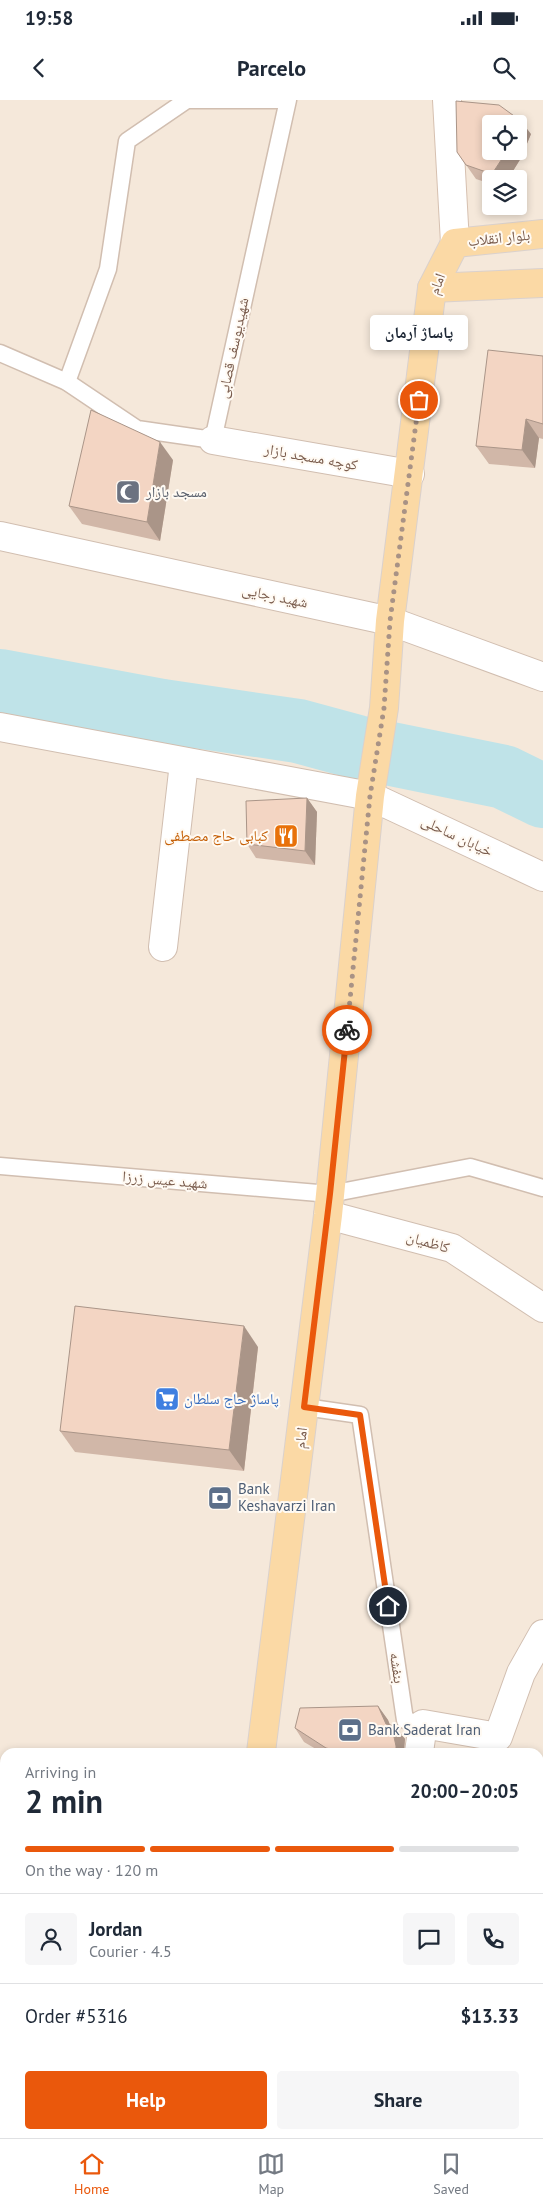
<!DOCTYPE html>
<html lang="en">
<head>
<meta charset="utf-8">
<style>
	:root { --surface:#fff; --page:#f6f6f7; --text:#1f2937; --muted:#747a83; --line:#e0e1e3; --accent:#ea580c }
	body { margin:0; font-family:"PT Sans","Noto Naskh Arabic",sans-serif; background:var(--page); color:var(--text); height:100vh; display:flex; flex-direction:column; font-size:19px; white-space:nowrap }
	* { box-sizing:border-box; margin:0 }
	p { font-size:16px; color:var(--muted) }
	.icon { flex:none; width:28px; height:28px; fill:none; stroke:currentColor; stroke-width:2; stroke-linecap:round; stroke-linejoin:round }
	.map { position:relative; flex:1; overflow:hidden }
	.side { position:absolute; left:0px; top:1648px; width:544px; height:391px; display:flex; flex-direction:column; background:var(--surface); border-radius:15px 15px 0 0; box-shadow:0 2px 8px #0003 }
	.side>* { flex:none }
	.controls { position:absolute; left:482px; top:15px; display:grid; gap:10px }
	.controls a { display:grid; place-items:center; width:45px; height:45px; border-radius:5px; background:var(--surface); box-shadow:0 2px 8px #0003; font-size:25px }
	.pin { position:absolute; display:grid; place-items:center; width:42px; height:42px; color:#fff; margin:-21px; border:2px solid #fff; border-radius:50%; box-shadow:0 1px 5px #0007 }
	.courier { position:absolute; display:grid; place-items:center; width:50px; height:50px; margin:-25px; border:4px solid #ea580c; border-radius:50%; background:#fff; color:#222; box-shadow:0 1px 6px #0007 }
	.bubble { position:absolute; height:35px; border-radius:5px; background:var(--surface); box-shadow:0 2px 8px #0003; font-size:16px; font-weight:800; line-height:35px; text-align:center }
	.headline em { font-style:normal; font-weight:800 }
	.headline div { display:flex; flex-direction:column-reverse }
	.headline { display:flex; align-items:center; justify-content:space-between; height:85px; padding:0 25px }
	h1 { font-size:32px; font-weight:800; line-height:38px }
	.bar { display:grid; grid-template-columns:repeat(4,1fr); gap:8px 5px; align-content:center; height:60px; padding:0 25px }
	.bar i { height:6px; border-radius:4px; background:var(--line) }
	.bar .active { background:var(--accent) }
	.bar p { grid-column:span 4 }
	.line { display:flex; align-items:center; gap:12px; padding:0 25px; border-top:1px solid var(--line) }
	.line div { flex:1 }
	.round { display:grid; place-items:center; flex:none; width:52px; height:52px; border-radius:5px; background:var(--page) }
	.action { display:flex; gap:10px; margin-top:auto; padding:10px 25px }
	.action a { flex:1; height:58px; border-radius:5px; background:var(--accent); color:#fff; font-size:20px; font-weight:800; line-height:58px; text-align:center }
	.action a+a { background:var(--page); color:var(--text) }
	.status { display:flex; justify-content:space-between; align-items:center; height:35px; padding:0 25px; background:var(--surface); direction:ltr }
	.status svg { height:14px; fill:currentColor }
	header { display:flex; justify-content:space-between; align-items:center; height:65px; padding:0 25px; background:var(--surface); font-size:22px; font-weight:800 }
	.tabs { display:flex; justify-content:space-around; align-items:center; height:70px; border-top:1px solid var(--line); background:var(--surface); font-size:14px; color:var(--muted) }
	.tabs a { display:grid; justify-items:center; gap:2px }
	.tabs .active { color:var(--accent) }
	.map>svg:first-child { display:block }
	.residential { fill:#f5e8da; fill-rule:evenodd }
	.lines { fill:none; stroke-linecap:round; stroke-linejoin:round }
	.river { stroke:#bfe3e8; stroke-width:64 }
	.service-casing { stroke:#d1beb0; stroke-width:19 }
	.minor-casing { stroke:#d1beb0; stroke-width:30 }
	.tertiary-casing { stroke:#d1beb0; stroke-width:30 }
	.secondary-casing { stroke:#d6c0b0; stroke-width:30 }
	.primary-casing { stroke:#dad1cd; stroke-width:30 }
	.service { stroke:#fff; stroke-width:16 }
	.minor { stroke:#fff; stroke-width:28 }
	.tertiary { stroke:#fff; stroke-width:28 }
	.secondary { stroke:#fff; stroke-width:28 }
	.primary { stroke:#fbd9a5; stroke-width:28 }
	.wall { fill:#d1b7a8 }
	.shaded-wall { fill:#aa9588 }
	.building { fill:#f3d5c3; stroke:#aa9588 }
	.done { stroke:#a89285; stroke-width:5; stroke-dasharray:0 9 }
	.route { stroke:#ea580c; stroke-width:6 }
	.labels { text-anchor:middle; stroke-width:4; stroke-linejoin:round; paint-order:stroke }
	.street-label { font-size:15px; fill:#7a5c4d; stroke:#fffaf3 }
	.worship-label { font-size:15px; fill:#5b616d; stroke:#fffaf3; text-anchor:start }
	.food-label { font-size:15px; fill:#c56008; stroke:#fffaf3; text-anchor:end }
	.shop-label { font-size:15px; fill:#366cbe; stroke:#fffaf3; text-anchor:start }
	.service-label { font-size:15px; fill:#4e5e75; stroke:#fffaf3; text-anchor:start }
</style>
</head>
<body>
<div class="status"><b>19:58</b><svg viewBox="0 0 49 12"><path d="M0 12V9h3v3zM5 12V6h3v6zM10 12V3h3v9zM15 12V0h3v12zM26 1h20v11H26zM47 4h2v5h-2z"/></svg></div>
<header><svg class="icon" aria-label="back" viewBox="0 0 24 24"><path d="M15 5l-7 7 7 7"/></svg>Parcelo<svg class="icon" aria-label="search" viewBox="0 0 24 24"><circle cx="10" cy="10" r="6"/><path d="M15 15l6 6"/></svg></header>
<div class="map">
<svg width="543" height="2038" viewBox="0 0 543 2038">
	<rect width="100%" height="100%" fill="#fdf6ec"/>
	<path class="residential" d="M0,0h543v2038h-543zM491,24h28v27h-28zM491,79h28v27h-28zM5,1652h534v382h-534z"/>
	<g class="lines">
		<path class="river" d="M0,581l162,30 136,20 59,16 147,30 39,19"/>
		<defs>
			<g id="service">
				<path d="M0,253l67,29 70,47 76,11 75,-340"/>
				<path d="M67,282l41,-113 19,-128 60,-41h100"/>
				<path d="M0,1066l330,28 140,-27 73,21"/>
				<path d="M305,1307l55,8 45,305 18,4"/>
			</g>
			<g id="minor">
				<path d="M213,340l197,34"/>
				<path d="M0,627l370,69 173,81"/>
				<path d="M163,847l21,-184"/>
				<path d="M328,1115l124,33 91,60"/>
				<path d="M419,1652l4,-28 75,13 23,-64 22,-39"/>
				<path d="M5,1797l-3,20 3,27"/>
				<path d="M0,1876l5,-6"/>
				<path d="M462,2034v4"/>
			</g>
			<g id="tertiary">
				<path d="M0,436l390,85 153,56"/>
				<path d="M0,1698l5,1"/>
				<path d="M539,1779l4,1"/>
			</g>
			<path id="secondary" d="M447,0l8,143"/>
			<g id="primary">
				<path d="M432,188l111,-5"/>
				<path d="M261,1652l67,-537 42,-419 14,-88 6,-87 42,-333 23,-45 88,-9"/>
				<path d="M216,2038l1,-4"/>
			</g>
		</defs>
		<use href="#service" class="service-casing"/>
		<use href="#minor" class="minor-casing"/>
		<use href="#tertiary" class="tertiary-casing"/>
		<use href="#secondary" class="secondary-casing"/>
		<use href="#primary" class="primary-casing"/>
		<use href="#service" class="service"/>
		<use href="#minor" class="minor"/>
		<use href="#tertiary" class="tertiary"/>
		<use href="#secondary" class="secondary"/>
		<use href="#primary" class="primary"/>
	</g>
	<g class="wall">
		<path d="M531,34l-10,24 -13,21h-17v5l-15,-5 -19,-27z"/>
		<path d="M543,256v83l-4,-1 -4,30 -46,-4 -13,-18z"/>
		<path d="M173,360l-13,81 -78,-17 -13,-18z"/>
		<path d="M307,698l10,14 -2,53 -59,-7 -9,-14z"/>
		<path d="M258,1247l-14,124 -169,-19 -15,-21z"/>
		<path d="M378,1606l10,14 2,5 5,1 10,13 -1,11v2h-83l-17,-10 -9,-14z"/>
	</g>
	<g class="shaded-wall">
		<path d="M521,21l10,13 -10,24 -13,21h-13l-3,-5 15,-23h12v-24z"/>
		<path d="M526,319l13,19 -4,30 -13,-18z"/>
		<path d="M160,342l13,18 -13,81 -13,-19z"/>
		<path d="M307,698l10,14 -2,53 -10,-14z"/>
		<path d="M244,1226l14,21 -14,124 -15,-21z"/>
		<path d="M378,1606l10,14 6,15 1,-9 10,13 -1,11v2h-8z"/>
		<rect x="110" y="2034" width="16" height="4"/>
	</g>
	<g class="building">
		<path d="M456,1l43,4 22,16 -2,6v-3h-28v27h16l-15,23 -26,-9 -9,-13z"/>
		<path d="M488,250l55,6v68l-17,-5 -4,31 -46,-4z"/>
		<path d="M91,310l69,32 -13,80 -78,-16z"/>
		<path d="M307,698l-2,53 -58,-7 -1,-43z"/>
		<path d="M75,1206l169,20 -15,124 -169,-19z"/>
		<path d="M378,1606l8,18 9,2 -1,11 2,9v6h-53l-17,-4 -31,-20 5,-20z"/>
		<path d="M5,1874v160h105v4h-110v-163z"/>
	</g>
	<g class="lines">
		<path class="done" d="M347,930l23,-234 14,-88 6,-87 29,-221"/>
		<path class="route" d="M347,930l-17,164 -26,213 56,8 28,191"/>
	</g>
	<defs>
		<symbol id="mosque-square" viewBox="-11 -11 22 22"><rect x="-9" y="-9" width="18" height="18" rx="4" fill="#6b7280" stroke="#fffaf3"/><path d="M3.5-4.9A6 6 0 1 0 3.5 4.9A5 5 0 1 1 3.5-4.9Z" fill="#fff"/></symbol>
		<symbol id="restaurant-square" viewBox="-11 -11 22 22"><rect x="-9" y="-9" width="18" height="18" rx="4" fill="#e8710a" stroke="#fffaf3"/><path d="M-5-6h1v4h1v-4h1v4h1v-4h1v5L-1.5 .5V6h-2V.5L-5-1ZM5-6V6H3V1.5H1.5Q1.5-4 5-6Z" fill="#fff"/></symbol>
		<symbol id="supermarket-square" viewBox="-11 -11 22 22"><rect x="-9" y="-9" width="18" height="18" rx="4" fill="#3f7fe0" stroke="#fffaf3"/><path d="M-6-5.5h2.5l.6 2H6L4.5 2H-2.5L-4.4-4H-6ZM-1.5 3.2a1.3 1.3 0 1 0 .1 0ZM3 3.2a1.3 1.3 0 1 0 .1 0Z" fill="#fff"/></symbol>
		<symbol id="bank-square" viewBox="-11 -11 22 22"><rect x="-9" y="-9" width="18" height="18" rx="4" fill="#5c6f8a" stroke="#fffaf3"/><path d="M-6-4H6V4H-6ZM0-2.3a2.3 2.3 0 1 0 0 4.6a2.3 2.3 0 1 0 0-4.6Z" fill="#fff"/></symbol>
	</defs>
	<g fill-rule="evenodd">
		<use href="#mosque-square" x="114" y="378" width="28" height="28"/>
		<use href="#restaurant-square" x="272" y="722" width="28" height="28"/>
		<use href="#supermarket-square" x="153" y="1285" width="28" height="28"/>
		<use href="#bank-square" x="206" y="1384" width="28" height="28"/>
		<use href="#bank-square" x="336" y="1616" width="28" height="28"/>
	</g>
	<g class="labels">
		<g class="street-label">
			<text transform="translate(499 138) rotate(-6)" y="5">بلوار انقلاب</text>
			<text transform="translate(437 184) rotate(-70)" y="5">امام</text>
			<text transform="translate(233 248) rotate(-78)" y="5">شهیدیوسف قصابی</text>
			<text transform="translate(311 357) rotate(10)" y="5">کوچه مسجد بازار</text>
			<text transform="translate(275 496) rotate(12)" y="5">شهید رجایی</text>
			<text transform="translate(457 736) rotate(25)" y="5">خیابان ساحلی</text>
			<text transform="translate(165 1080) rotate(5)" y="5">شهید عیس زرزا</text>
			<text transform="translate(428 1142) rotate(16)" y="5">کاظمیان</text>
			<text transform="translate(301 1338) rotate(-83)" y="5">امام</text>
			<text transform="translate(397 1568) rotate(82)" y="5">بنفشه</text>
		</g>
		<g class="worship-label">
			<text x="146" y="397">مسجد بازار</text>
		</g>
		<g class="food-label">
			<text x="268" y="741">کبابی حاج مصطفی</text>
		</g>
		<g class="shop-label">
			<text x="184" y="1304">پاساژ حاج سلطان</text>
		</g>
		<g class="service-label">
			<text x="238" y="1394">Bank<tspan x="238" dy="17">Keshavarzi Iran</tspan></text>
			<text x="368" y="1635">Bank Saderat Iran</text>
		</g>
	</g>
</svg>
<div class="controls">
<a><svg class="icon" aria-label="locate" viewBox="0 0 24 24"><circle cx="12" cy="12" r="6"/><path d="M12 2v4M12 18v4M2 12h4M18 12h4"/></svg></a>
<a><svg class="icon" aria-label="layers" viewBox="0 0 24 24"><path d="M12 4l9 5-9 5-9-5zM3 14l9 5 9-5"/></svg></a>
</div>
<div class="pin" style="left:419px;top:300px;background:#ea580c"><svg class="icon" aria-label="bag" viewBox="0 0 24 24"><path d="M5 8h14l-1 12H6zM9 8a3 3 0 0 1 6 0"/></svg></div>
<div class="pin" style="left:388px;top:1506px;background:#1f2937"><svg class="icon" aria-label="home" viewBox="0 0 24 24"><path d="M3 11l9-7 9 7M6 9v11h12V9"/></svg></div>
<div class="courier" style="left:347px;top:930px"><svg class="icon" aria-label="bike" viewBox="0 0 24 24"><circle cx="6" cy="16" r="4"/><circle cx="18" cy="16" r="4"/><path d="M6 16l4-8h5l3 8M10 8l3 8H6M13 5h3"/></svg></div>
<div class="bubble" style="left:370px;top:215px;width:98px">پاساژ آرمان</div>
<section class="side">
<div class="headline"><div><h1>2 min</h1><p>Arriving in</p></div><em>20:00–20:05</em></div>
<div class="bar"><i class="active"></i><i class="active"></i><i class="active"></i><i></i><p>On the way · 120 m</p></div>
<div class="line" style="height:90px"><a class="round"><svg class="icon" aria-label="person" viewBox="0 0 24 24"><circle cx="12" cy="8" r="4"/><path d="M4 21q1-7 8-7t8 7"/></svg></a><div><b>Jordan</b><p>Courier · 4.5</p></div><a class="round"><svg class="icon" aria-label="chat" viewBox="0 0 24 24"><path d="M4 5h16v11H9l-5 4z"/></svg></a><a class="round"><svg class="icon" aria-label="phone" viewBox="0 0 24 24"><path d="M5 4h4l2 5-3 2q2 4 5 5l2-3 5 2v4C11 20 4 13 5 4z"/></svg></a></div>
<div class="line" style="height:65px"><div>Order #5316</div><b>$13.33</b></div>
<div class="action"><a>Help</a><a>Share</a></div>
</section>
</div>
<nav class="tabs">
<a class="active"><svg class="icon" aria-label="home" viewBox="0 0 24 24"><path d="M3 11l9-7 9 7M6 9v11h12V9"/></svg>Home</a>
<a><svg class="icon" aria-label="map" viewBox="0 0 24 24"><path d="M3 6l6-2 6 2 6-2v14l-6 2-6-2-6 2zM9 4v14M15 6v14"/></svg>Map</a>
<a><svg class="icon" aria-label="saved" viewBox="0 0 24 24"><path d="M7 4h10v16l-5-4-5 4z"/></svg>Saved</a>
</nav>
</body>
</html>
